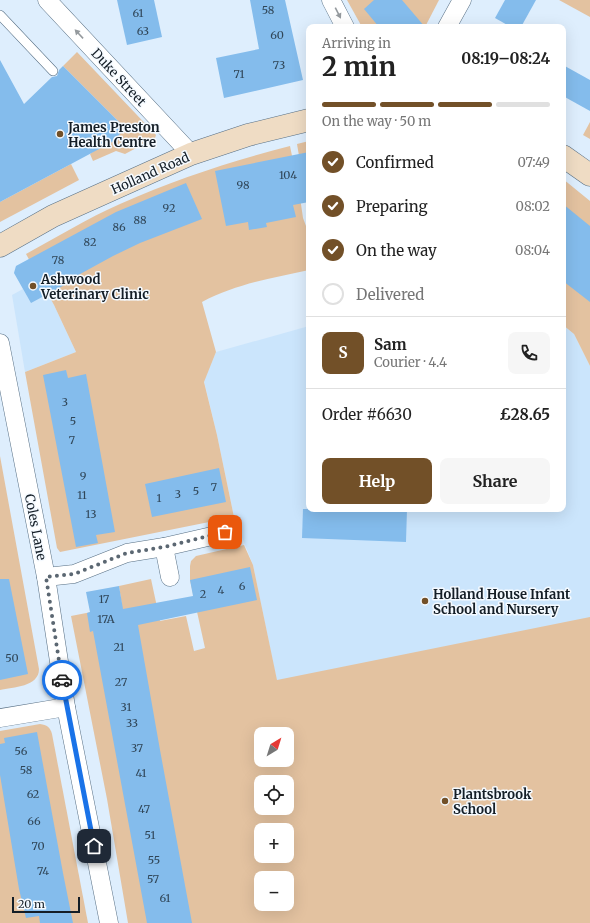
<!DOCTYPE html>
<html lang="en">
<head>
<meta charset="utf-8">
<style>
	:root { --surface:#fff; --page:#f6f6f6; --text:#222; --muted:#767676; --line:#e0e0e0; --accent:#725028 }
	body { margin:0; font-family:Merriweather,serif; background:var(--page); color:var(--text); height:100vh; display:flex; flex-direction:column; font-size:15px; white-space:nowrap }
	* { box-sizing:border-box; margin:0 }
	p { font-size:13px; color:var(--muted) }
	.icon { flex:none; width:22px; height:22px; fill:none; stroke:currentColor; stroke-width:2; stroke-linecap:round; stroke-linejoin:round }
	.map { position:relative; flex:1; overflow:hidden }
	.sheet { position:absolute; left:306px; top:24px; width:260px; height:488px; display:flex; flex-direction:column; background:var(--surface); border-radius:8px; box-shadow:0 4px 16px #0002 }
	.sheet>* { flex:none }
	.needle { width:26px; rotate:38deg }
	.fabs { position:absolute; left:254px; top:727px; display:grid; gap:8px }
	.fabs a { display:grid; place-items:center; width:40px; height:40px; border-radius:8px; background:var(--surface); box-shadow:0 4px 16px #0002; font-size:20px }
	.scale { position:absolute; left:12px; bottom:10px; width:68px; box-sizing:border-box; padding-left:4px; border:2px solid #141e27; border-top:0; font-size:11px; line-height:14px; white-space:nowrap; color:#141e27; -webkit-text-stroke:3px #f5faff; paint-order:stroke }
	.pin { position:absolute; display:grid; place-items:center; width:34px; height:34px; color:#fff; margin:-17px; border-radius:8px; box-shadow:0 2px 6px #0006 }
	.courier { position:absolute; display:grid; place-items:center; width:40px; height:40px; margin:-20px; border:3px solid #1a73e8; border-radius:50%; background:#fff; color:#222; box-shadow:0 1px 5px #0007 }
	.head em { font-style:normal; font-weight:700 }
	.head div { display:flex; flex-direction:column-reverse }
	.head { display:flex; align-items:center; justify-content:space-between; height:68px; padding:0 16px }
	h1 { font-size:26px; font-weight:700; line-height:30px }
	.bar { display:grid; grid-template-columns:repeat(4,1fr); gap:6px 4px; align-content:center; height:48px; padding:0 16px }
	.bar i { height:5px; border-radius:3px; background:var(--line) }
	.bar .on { background:var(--accent) }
	.bar p { grid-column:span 4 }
	.line { display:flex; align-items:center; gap:10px; padding:0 16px; border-top:1px solid var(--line) }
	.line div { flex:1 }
	.round { display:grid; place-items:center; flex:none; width:42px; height:42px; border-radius:8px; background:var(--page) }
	ol { padding:0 16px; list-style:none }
	li { display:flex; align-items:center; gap:12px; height:44px }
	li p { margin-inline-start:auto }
	li .icon { padding:4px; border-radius:50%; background:var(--accent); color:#fff; stroke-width:4 }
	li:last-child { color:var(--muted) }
	li i { width:22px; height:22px; border:2px solid var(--line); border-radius:50% }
	.cta { display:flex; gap:8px; margin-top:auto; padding:8px 16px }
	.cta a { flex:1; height:46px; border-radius:8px; background:var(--accent); color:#fff; font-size:16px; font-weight:700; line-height:46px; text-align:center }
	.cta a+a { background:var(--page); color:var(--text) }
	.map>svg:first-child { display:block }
	.built { fill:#cbe5fc }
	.green { fill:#e3c2a0; fill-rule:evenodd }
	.building { fill:#84bcec }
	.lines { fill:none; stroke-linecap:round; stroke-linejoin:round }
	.lane-casing { stroke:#576f84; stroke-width:10 }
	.street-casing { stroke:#576f84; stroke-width:19 }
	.secondary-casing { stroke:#576f84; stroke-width:23 }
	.lane { stroke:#fff; stroke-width:9 }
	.street { stroke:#fff; stroke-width:18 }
	.secondary { stroke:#efdcc4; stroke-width:22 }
	.oneway { fill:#959a9e }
	.done { stroke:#5b6772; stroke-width:4; stroke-dasharray:0 7.2 }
	.route { stroke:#1a73e8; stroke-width:5 }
	.poi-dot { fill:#725028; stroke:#f5faff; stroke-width:1.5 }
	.labels { text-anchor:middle; stroke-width:3; stroke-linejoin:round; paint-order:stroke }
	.number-label { font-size:11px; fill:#304658 }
	.street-label { font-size:13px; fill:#141e27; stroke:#f5faff }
	.poi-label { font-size:13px; font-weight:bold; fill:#141e27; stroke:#f5faff; text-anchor:start }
</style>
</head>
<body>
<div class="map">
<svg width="590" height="923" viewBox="0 0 590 923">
	<rect width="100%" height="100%" fill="#deeefd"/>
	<g class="built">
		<path d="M29,259l25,46 22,47 -51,20 -13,-77 11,-6 -9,-16 2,-7z"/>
		<path d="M563,325l11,9 16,32v557l-300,-178 -37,-180 -19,-48 -17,-82 -13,-54 12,-29 93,-26v183h254z"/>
	</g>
	<g class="green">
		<path d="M347,0h92l-14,27h-63z"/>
		<path d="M559,0h31v17z"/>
		<path d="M77,52l79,83 -1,3 -30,16 -9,-3 -23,10 -3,-7 35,-26 -62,-62z"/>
		<path d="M590,122v17l-7,-4z"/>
		<path d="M309,141v73l-12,-70z"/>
		<path d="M290,146l9,44 4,28 6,16v36c-37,8 -73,14 -107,32l14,50 -12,30 13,53 17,82 -174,35 -3,-4 -32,-176 51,-20 -22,-47 -28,-51c31,-17 62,-36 94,-50 56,-25 112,-43 170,-58z"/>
		<path d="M71,164l8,16 -79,42v-20z"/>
		<path d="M563,179l27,22v165l-16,-32 -11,-9z"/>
		<path d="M0,456l39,213c0,18 -26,18 -39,21z"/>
		<path d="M244,545l9,20 24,115 313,-63v306h-462l-21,-124 -36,-183 51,-10 -3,-20 32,-7 9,42 26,-5 8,35 11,-3 -15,-68v-14l1,-5 5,-5zM261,734h26v26h-26zM261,782h26v26h-26zM261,830h26v26h-26zM261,878h26v26h-26z"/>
		<path d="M40,724c7,1 10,3 12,10l36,189h-88v-192z"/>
	</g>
	<g class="building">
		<path d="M117,0h37l8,37 -35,8z"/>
		<path d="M250,0h35l18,80 -79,18 -8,-40 43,-9z"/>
		<path d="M374,0h28l23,27h-46l-15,-18z"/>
		<path d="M505,0h31l-15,27h-10l-16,-9z"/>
		<path d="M0,60l24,44 28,-27 5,-1 2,-6 4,-4 62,62 -11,13 -114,61z"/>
		<path d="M563,65l27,15v31l-27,-15z"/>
		<path d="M309,152v50l-16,3 3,12 -30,6 1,4 -18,3 -1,-8 -22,4 -11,-55z"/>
		<path d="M186,183l16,36 -62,24 -27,13 -42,23 1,2 -41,22 -17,-30 2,-7 100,-54z"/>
		<path d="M563,204l27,22v76l-27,-21z"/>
		<path d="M66,370l2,8 18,-4 29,158 -19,3 2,8 -22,4 -33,-172z"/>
		<path d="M219,468l7,34 -74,15 -7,-33z"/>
		<path d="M303,509h104l-1,33 -104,-4z"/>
		<path d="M250,567l7,33 -119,25 22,125 32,173h-45l-54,-292 -3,1 -3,-19 3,-1 -4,-20 33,-6 4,23 70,-13 -3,-16z"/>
		<path d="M0,579h9l19,95 -28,6z"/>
		<path d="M37,732l26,141 10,50h-33l-1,-7 -13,2 -7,-29 -19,-114v-31l5,-1 -1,-5z"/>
	</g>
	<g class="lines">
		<defs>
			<path id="lane" d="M0,15l53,56"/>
			<g id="street">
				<path d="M47,0l144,154"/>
				<path d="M331,0l14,27"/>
				<path d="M447,27l15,-27"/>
				<path d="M0,343l46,234 20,130 43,216"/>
				<path d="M164,547l6,30"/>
				<path d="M46,577l28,-3 53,-21 37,-6 61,-14"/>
				<path d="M0,718l66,-11"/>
			</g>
			<g id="secondary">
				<path d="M563,156l27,19"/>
				<path d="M0,246l53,-30 138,-62 57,-19 61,-15"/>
			</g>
		</defs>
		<use href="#lane" class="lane-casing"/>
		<use href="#street" class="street-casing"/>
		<use href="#secondary" class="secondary-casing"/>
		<use href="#lane" class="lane"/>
		<use href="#street" class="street"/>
		<use href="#secondary" class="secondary"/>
	</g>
	<defs><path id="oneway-solid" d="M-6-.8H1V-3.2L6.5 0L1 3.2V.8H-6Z"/></defs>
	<g class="oneway">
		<use href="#oneway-solid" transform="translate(338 13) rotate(63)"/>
		<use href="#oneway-solid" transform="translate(79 34) rotate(-133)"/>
	</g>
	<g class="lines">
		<path class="done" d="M62,680l-16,-103 28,-3 53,-21 37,-6 61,-15"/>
		<path class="route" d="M62,680l32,166"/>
	</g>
	<g class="poi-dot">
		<circle cx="60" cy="134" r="4"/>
		<circle cx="33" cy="286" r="4"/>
		<circle cx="425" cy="601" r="4"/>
		<circle cx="445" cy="801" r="4"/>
	</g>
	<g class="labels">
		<g class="number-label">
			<text x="268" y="14">58</text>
			<text x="138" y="17">61</text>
			<text x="143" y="35">63</text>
			<text x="277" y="39">60</text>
			<text x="279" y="69">73</text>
			<text x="239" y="78">71</text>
			<text x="288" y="179">104</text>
			<text x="243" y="189">98</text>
			<text x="169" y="212">92</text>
			<text x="140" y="224">88</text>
			<text x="119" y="231">86</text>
			<text x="90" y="246">82</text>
			<text x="58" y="264">78</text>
			<text x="65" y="406">3</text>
			<text x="73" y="425">5</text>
			<text x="72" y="444">7</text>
			<text x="83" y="480">9</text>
			<text x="214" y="491">7</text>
			<text x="196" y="495">5</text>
			<text x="178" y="498">3</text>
			<text x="82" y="499">11</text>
			<text x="159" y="502">1</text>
			<text x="91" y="518">13</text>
			<text x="242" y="590">6</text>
			<text x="221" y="594">4</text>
			<text x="203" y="598">2</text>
			<text x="104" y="603">17</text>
			<text x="106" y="623">17A</text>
			<text x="119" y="651">21</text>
			<text x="12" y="662">50</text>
			<text x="121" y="686">27</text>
			<text x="126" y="711">31</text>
			<text x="132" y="727">33</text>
			<text x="137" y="752">37</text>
			<text x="21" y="755">56</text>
			<text x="26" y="774">58</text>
			<text x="141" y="777">41</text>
			<text x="33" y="798">62</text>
			<text x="144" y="813">47</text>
			<text x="34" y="825">66</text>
			<text x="150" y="839">51</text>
			<text x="38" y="850">70</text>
			<text x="154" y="864">55</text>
			<text x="43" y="875">74</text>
			<text x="153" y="883">57</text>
			<text x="165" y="902">61</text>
		</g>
		<g class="street-label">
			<text transform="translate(119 77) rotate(47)" y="5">Duke Street</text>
			<text transform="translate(150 173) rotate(-24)" y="5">Holland Road</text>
			<text transform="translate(36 527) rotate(79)" y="5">Coles Lane</text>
		</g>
		<g class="poi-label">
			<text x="68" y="132">James Preston<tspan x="68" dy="15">Health Centre</tspan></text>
			<text x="41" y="284">Ashwood<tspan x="41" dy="15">Veterinary Clinic</tspan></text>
			<text x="433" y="599">Holland House Infant<tspan x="433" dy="15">School and Nursery</tspan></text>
			<text x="453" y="799">Plantsbrook<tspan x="453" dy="15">School</tspan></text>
		</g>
	</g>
</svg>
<div class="fabs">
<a><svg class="needle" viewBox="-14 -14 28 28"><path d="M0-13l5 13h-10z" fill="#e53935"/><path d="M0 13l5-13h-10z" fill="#767676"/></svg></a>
<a><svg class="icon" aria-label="locate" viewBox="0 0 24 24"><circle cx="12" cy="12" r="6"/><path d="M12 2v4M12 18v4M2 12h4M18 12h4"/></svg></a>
<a>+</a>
<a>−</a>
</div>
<div class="scale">20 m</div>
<div class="pin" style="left:225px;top:532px;background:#ea580c"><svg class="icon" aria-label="bag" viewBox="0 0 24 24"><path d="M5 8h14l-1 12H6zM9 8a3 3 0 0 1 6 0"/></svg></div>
<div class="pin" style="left:94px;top:846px;background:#1f2937"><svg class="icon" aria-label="home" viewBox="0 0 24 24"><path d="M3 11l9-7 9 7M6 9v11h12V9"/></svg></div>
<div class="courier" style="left:62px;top:680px"><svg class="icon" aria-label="car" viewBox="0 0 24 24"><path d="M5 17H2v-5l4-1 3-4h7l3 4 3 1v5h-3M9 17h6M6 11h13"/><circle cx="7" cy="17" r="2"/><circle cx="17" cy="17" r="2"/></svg></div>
<section class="sheet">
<div class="head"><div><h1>2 min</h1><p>Arriving in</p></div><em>08:19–08:24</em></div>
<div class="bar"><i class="on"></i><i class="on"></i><i class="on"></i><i></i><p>On the way · 50 m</p></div>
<ol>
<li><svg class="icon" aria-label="check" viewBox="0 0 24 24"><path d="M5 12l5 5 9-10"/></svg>Confirmed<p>07:49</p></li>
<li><svg class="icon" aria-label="check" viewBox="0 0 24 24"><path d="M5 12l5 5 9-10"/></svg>Preparing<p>08:02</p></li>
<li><svg class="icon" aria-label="check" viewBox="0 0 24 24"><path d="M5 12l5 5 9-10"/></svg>On the way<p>08:04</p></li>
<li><i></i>Delivered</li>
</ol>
<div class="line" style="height:72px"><b class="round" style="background:var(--accent);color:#fff">S</b><div><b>Sam</b><p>Courier · 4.4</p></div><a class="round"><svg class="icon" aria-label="phone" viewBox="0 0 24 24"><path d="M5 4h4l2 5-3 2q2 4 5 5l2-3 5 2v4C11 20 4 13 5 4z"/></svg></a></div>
<div class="line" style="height:52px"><div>Order #6630</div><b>£28.65</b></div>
<div class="cta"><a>Help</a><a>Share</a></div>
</section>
</div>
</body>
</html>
